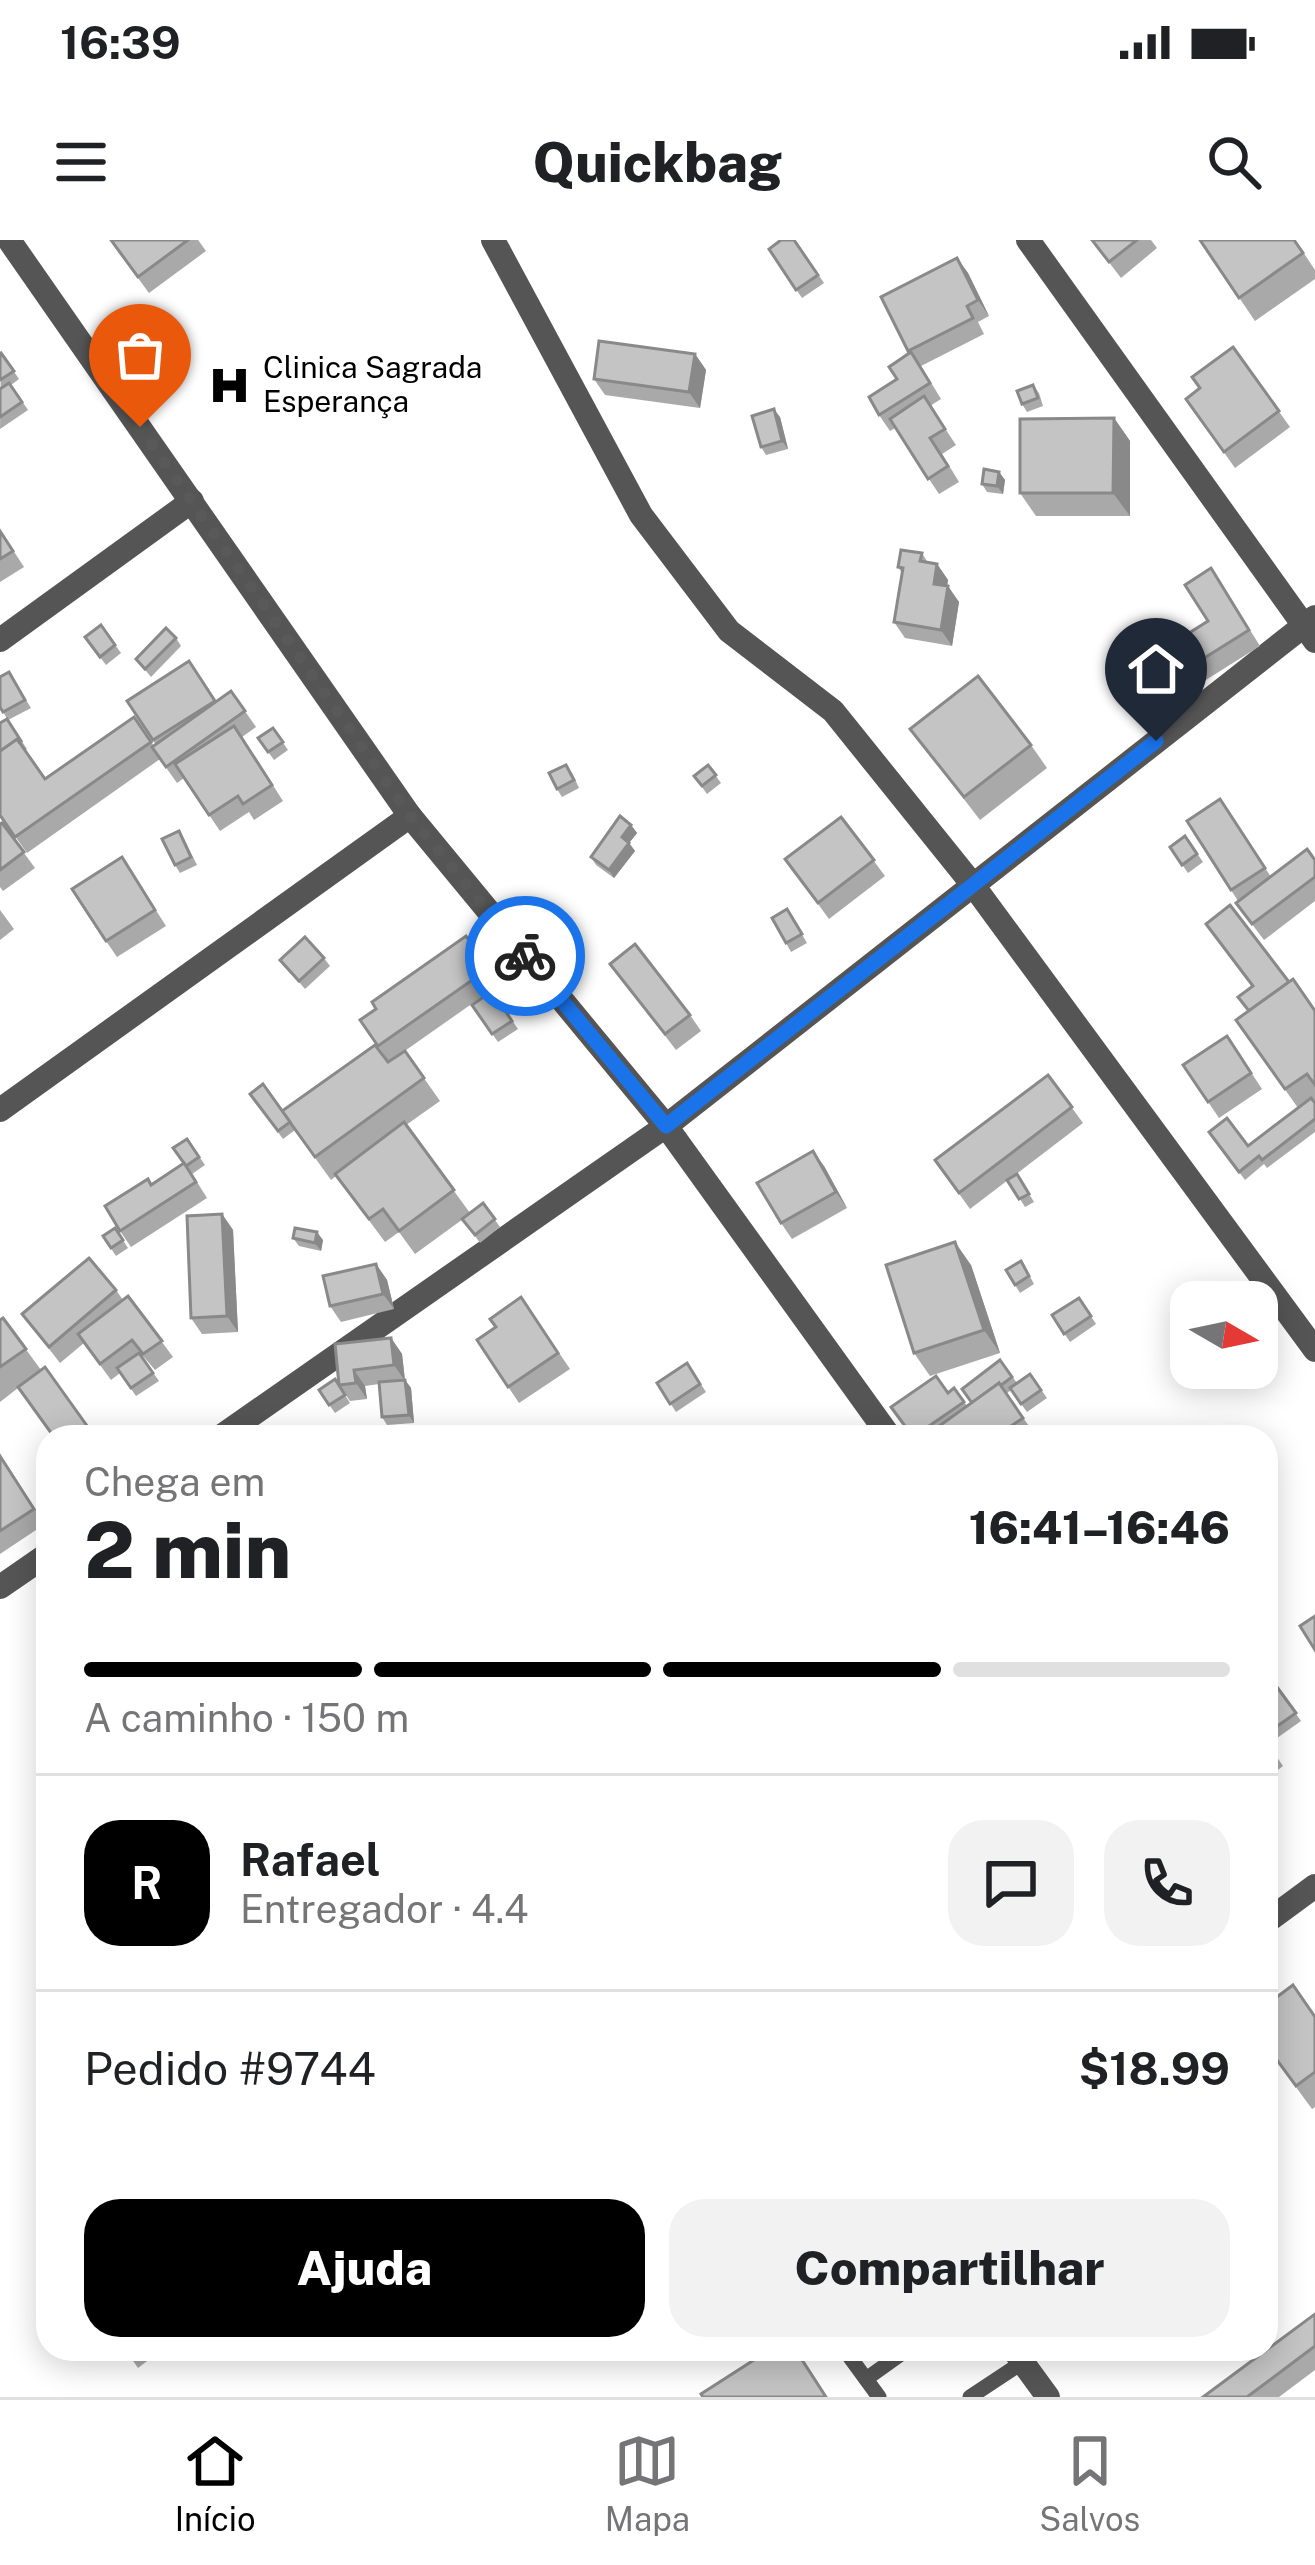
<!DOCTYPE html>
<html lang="pt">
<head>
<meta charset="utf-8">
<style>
	:root { --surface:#fff; --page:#f2f2f2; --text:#202124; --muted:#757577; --line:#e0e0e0; --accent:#000 }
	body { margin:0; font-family:"Public Sans",sans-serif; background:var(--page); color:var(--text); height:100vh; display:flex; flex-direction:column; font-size:45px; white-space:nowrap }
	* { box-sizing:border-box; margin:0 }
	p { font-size:39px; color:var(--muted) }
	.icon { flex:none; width:66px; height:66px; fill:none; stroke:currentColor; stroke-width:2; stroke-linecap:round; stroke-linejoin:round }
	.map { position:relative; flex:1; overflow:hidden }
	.drawer { position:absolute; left:36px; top:1185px; width:1242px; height:936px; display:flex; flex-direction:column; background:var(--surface); border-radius:36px; box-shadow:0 6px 30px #0003 }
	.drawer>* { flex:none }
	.needle { width:78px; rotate:99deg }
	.buttons { position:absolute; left:1170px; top:1041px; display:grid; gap:24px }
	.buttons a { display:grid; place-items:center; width:108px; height:108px; border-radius:24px; background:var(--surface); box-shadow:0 6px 30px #0003; font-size:60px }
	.pin { position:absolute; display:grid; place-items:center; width:102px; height:102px; color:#fff; margin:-123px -51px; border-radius:50% 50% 50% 0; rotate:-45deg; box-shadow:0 0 12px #0007 }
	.pin .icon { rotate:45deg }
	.courier { position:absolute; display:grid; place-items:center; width:120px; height:120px; margin:-60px; border:9px solid #1a73e8; border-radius:50%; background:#fff; color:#222; box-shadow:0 3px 15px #0007 }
	.overview em { font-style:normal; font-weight:800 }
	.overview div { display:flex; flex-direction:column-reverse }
	.overview { display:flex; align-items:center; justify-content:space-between; height:204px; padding:0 48px }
	h1 { font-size:78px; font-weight:800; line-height:90px }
	.bar { display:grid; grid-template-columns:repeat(4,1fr); gap:18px 12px; align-content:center; height:144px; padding:0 48px }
	.bar i { height:15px; border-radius:9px; background:var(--line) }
	.bar .active { background:var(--accent) }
	.bar p { grid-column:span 4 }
	.line { display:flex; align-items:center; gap:30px; padding:0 48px; border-top:3px solid var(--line) }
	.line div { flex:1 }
	.round { display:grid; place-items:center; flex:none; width:126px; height:126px; border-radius:36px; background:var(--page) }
	.primary-button { display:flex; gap:24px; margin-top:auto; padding:24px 48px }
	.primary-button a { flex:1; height:138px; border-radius:36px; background:var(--accent); color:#fff; font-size:48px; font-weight:800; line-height:138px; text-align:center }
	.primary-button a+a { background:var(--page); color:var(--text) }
	.status { display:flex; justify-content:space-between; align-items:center; height:84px; padding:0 60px; background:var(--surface); direction:ltr }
	.status svg { height:33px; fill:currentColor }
	header { display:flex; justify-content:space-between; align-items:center; height:156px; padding:0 48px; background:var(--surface); font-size:54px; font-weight:800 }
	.tab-bar { display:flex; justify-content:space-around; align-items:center; height:168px; border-top:3px solid var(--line); background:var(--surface); font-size:33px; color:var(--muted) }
	.tab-bar a { display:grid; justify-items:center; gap:6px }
	.tab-bar .active { color:var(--accent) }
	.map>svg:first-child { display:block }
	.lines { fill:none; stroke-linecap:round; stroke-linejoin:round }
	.service { stroke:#555; stroke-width:15 }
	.minor { stroke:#555; stroke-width:24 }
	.wall { fill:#a9a9a9 }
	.shaded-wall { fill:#898989 }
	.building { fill:#c4c4c4; stroke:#898989; stroke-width:3 }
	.done { stroke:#595959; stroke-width:12; stroke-dasharray:0 21.6 }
	.route { stroke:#1a73e8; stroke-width:15 }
	.labels { text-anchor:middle; stroke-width:9; stroke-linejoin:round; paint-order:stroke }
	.poi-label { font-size:30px; fill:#000; stroke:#fff; text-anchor:start }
</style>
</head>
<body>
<div class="status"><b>16:39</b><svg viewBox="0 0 49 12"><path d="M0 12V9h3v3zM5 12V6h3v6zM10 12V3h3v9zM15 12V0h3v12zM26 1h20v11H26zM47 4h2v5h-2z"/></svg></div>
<header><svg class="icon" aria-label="menu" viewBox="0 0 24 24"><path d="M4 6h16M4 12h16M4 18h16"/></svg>Quickbag<svg class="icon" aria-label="search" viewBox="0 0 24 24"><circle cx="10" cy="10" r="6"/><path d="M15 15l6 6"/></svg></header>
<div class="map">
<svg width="1315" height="2157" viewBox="0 0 1315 2157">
	<rect width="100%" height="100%" fill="#fff"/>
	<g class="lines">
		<g class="service">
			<path d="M844,2109l35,48"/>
			<path d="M866,2139l42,-30"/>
			<path d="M970,2157l53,-35"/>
		</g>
		<g class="minor">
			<path d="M9,0l401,576 256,310 224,311"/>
			<path d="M493,0l148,275 88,116 104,80 140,174 342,465"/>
			<path d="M1028,0l287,401"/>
			<path d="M0,400l192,-139"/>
			<path d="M0,870l410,-294"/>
			<path d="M220,1197l446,-311 649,-509"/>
			<path d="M0,1347l48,-33"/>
			<path d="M1266,1682l49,-36"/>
			<path d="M1013,2109l35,48"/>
		</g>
	</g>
	<g class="wall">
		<path d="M110,0h88l8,11 -57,42z"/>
		<path d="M794,0l30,43 -22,15 -33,-49z"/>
		<path d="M1092,0h59l6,8 -36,30z"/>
		<path d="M1200,0h95l20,30v9l-60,42z"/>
		<path d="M957,18l11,15 21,43 -11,6 6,12 -63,32 20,33 -11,7 26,39 -14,9 17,28 -20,12 -44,-66 -5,3 -11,-16 31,-62 -29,-56z"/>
		<path d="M1233,107l57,80 -55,41 -49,-69 14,-11z"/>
		<path d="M1,113l18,26 -8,6 17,25 -28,19z"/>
		<path d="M695,114l11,16 -6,38 -95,-13 -11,-16z"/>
		<path d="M1033,145l6,8 4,13 -16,6 -5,-8z"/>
		<path d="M780,177l8,32 -22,6 -5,-8z"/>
		<path d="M1114,178l16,23v75h-94l-16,-23z"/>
		<path d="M999,232l6,8 -2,14 -16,-2 -5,-8z"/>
		<path d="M0,290l24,37 -24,15z"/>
		<path d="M922,313l6,10 9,1 11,16 -1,6 12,16 -7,44 -47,-8 -11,-16 8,-49 -4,-6z"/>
		<path d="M1211,328l49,78 -59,37 -11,-16 18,-46z"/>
		<path d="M101,385l20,28 -15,12 -21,-28z"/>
		<path d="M176,398l5,8 -30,31 -15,-18z"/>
		<path d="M189,421l27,41 15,-11 25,36 -14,10 41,64 -29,19 -5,-8 -29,19 -36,-53 -7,5 -17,-24 -133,94 -27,-38 7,-96 20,30 -2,1 20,29 89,-62 20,29 2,-1 -29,-44z"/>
		<path d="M9,432l22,36 -23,12 -8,-13z"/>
		<path d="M273,488l15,22 -14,10 -16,-22z"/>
		<path d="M910,489l121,16 16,23 -67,52z"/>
		<path d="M708,525l13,18 -14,11 -13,-18z"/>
		<path d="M572,533l7,15 -17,9 -5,-8z"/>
		<path d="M1220,559l51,78 44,-17v41l-51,39 -28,-37 2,-2 -51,-80z"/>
		<path d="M841,577l44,59 -56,43 -44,-60z"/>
		<path d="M2,583l33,45 -32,23 -3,-4v-63z"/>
		<path d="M631,585l6,8 -8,10 6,8 -21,27 -18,-13 -5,-8z"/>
		<path d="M1185,596l18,26 -15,11 -18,-26z"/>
		<path d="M184,599l13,26 -17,8 -5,-8z"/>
		<path d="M122,617l44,69 -49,31 -11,-16z"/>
		<path d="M787,669l20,34 -16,9 -5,-9z"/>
		<path d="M0,670l14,19 -14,11z"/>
		<path d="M466,696l34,48 -111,78 -29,-42z"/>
		<path d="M324,718l6,8 -25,23 -25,-29z"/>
		<path d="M610,724l80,51 11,16 -25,19z"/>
		<path d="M1289,742l26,29v121l-48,36 -3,-4 -19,16 -36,-48 39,14 50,-38 -62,-88 12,-9 5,-25z"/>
		<path d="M492,751l26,38 -20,13 -26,-37z"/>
		<path d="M1227,796l35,53 -43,29 -36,-53z"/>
		<path d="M405,811l35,50 -34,24 64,88 13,-10 17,24 -20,16 -17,-24 -48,35 -16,-22 -14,10 -49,-66 -5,4 -36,-50 -12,9 -33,-45 33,16 105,-48z"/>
		<path d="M1048,835l35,48 -72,55 6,-4 17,28 -9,5 -17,-27 -38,29 -35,-49z"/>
		<path d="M187,899l18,26 -13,9 15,24 -76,49 -11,-16 32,-47 32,-21z"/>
		<path d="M824,926l23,42 -55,31 -11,-16z"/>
		<path d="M222,974l11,16 5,102 -36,2 -11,-16z"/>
		<path d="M115,988l13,20 -12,8 -13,-20z"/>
		<path d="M293,998l30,2 -2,11 -22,-5z"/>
		<path d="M376,1024l11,16 7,29 -53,13 -11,-16z"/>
		<path d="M971,1025l29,88 -70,23 -16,-23z"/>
		<path d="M1026,1029l8,15 -14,9 -14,-23z"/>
		<path d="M116,1050l7,10 5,-4 45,61 -18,13 -12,-14 -1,1 17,24 -23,15 -16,-23 -9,7 -27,-37 -24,20 -38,-49z"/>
		<path d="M521,1057l49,72 -51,34 -42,-63 19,-13z"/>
		<path d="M1079,1058l17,26 -26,18 -18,-27z"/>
		<path d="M3,1078l38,52 -41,32v-82z"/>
		<path d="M391,1098l11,16 3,26 6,8 3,35 -27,2 -5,-8 -3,-33 -14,2 2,13 -17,2 -11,-16z"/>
		<path d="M1000,1120l17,23 13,-9 17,24 -20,14 -16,-22 -5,4 28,39 -5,4h-117l36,-44 6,-5 13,18 5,-3z"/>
		<path d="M687,1123l19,29 -30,20 -19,-29z"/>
		<path d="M335,1139l15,24 -15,10 -16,-23z"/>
		<path d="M0,1215l45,69 -45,30z"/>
		<path d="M1266,1431l35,50 -31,22 -4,-6z"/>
		<path d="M1266,1501l17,25 -17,13z"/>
		<path d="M1315,1777v90l-3,2 -46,-63z"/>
		<path d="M1315,2074v56l-36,27h-76z"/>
		<path d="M125,2109h38l-25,19z"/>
	</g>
	<g class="shaded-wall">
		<path d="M957,18l11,15 21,43 -11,-16z"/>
		<path d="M695,114l11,16 -6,38 -11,-16z"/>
		<path d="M774,169l6,8 8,32 -6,-8z"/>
		<path d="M1114,178l16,23v75l-17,-23z"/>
		<path d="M999,232l6,8 -2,14 -6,-8z"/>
		<path d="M937,324l11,16 -3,20 -11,-16z"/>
		<path d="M948,346l11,16 -7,44 -11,-16z"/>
		<path d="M631,585l6,8 -8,10 6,8 -21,27 -5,-8 13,-33z"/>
		<path d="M813,911l11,15 23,42 -11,-16z"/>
		<path d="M222,974l11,16 5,102 -11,-16z"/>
		<path d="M317,992l6,8 -2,11 -6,-8z"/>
		<path d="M955,1002l16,23 29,88 -16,-23z"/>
		<path d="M376,1024l11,16 7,29 -11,-15z"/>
		<path d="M391,1098l11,16 3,27 -11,-16z"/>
		<path d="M354,1130l11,16 2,13 -11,-16z"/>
		<path d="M405,1140l6,8 3,35 -5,-8z"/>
	</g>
	<g class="building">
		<path d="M111,0h77l-50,37z"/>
		<path d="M781,0h13l24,35 -22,15 -27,-41z"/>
		<path d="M1092,0h45l-28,22z"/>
		<path d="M1200,0h94l9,13 -64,45z"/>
		<path d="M957,18l21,42 -11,6 6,12 -65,33 -27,-54z"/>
		<path d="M599,101l96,13 -6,38 -95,-13z"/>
		<path d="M1233,107l46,64 -55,41 -38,-53 14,-11 -8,-11z"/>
		<path d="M911,112l19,31 -51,32 -10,-18 28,-18 -8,-12z"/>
		<path d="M1,113l13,18 -14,9v-26z"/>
		<path d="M9,143l13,19 -22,15v-28z"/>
		<path d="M1033,145l5,13 -16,6 -5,-13z"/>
		<path d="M924,156l21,33 -15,9 18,28 -20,13 -38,-60z"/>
		<path d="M774,169l8,32 -21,6 -9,-31z"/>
		<path d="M1114,178l-1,75h-93v-74z"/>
		<path d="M984,229l15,3 -2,14 -15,-2z"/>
		<path d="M0,291l13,20 -13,8z"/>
		<path d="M901,310l21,3 -2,8 17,3 -3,20 14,2 -7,44 -47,-8 9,-54 -5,-1z"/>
		<path d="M1211,328l38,62 -59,37 -15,-25 33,-21 -23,-36z"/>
		<path d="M101,385l14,20 -15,12 -15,-20z"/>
		<path d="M166,388l10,10 -31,31 -9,-10z"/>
		<path d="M189,421l26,40 -62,39 -26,-39z"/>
		<path d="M9,432l16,28 -22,12 -3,-5v-30z"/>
		<path d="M978,436l53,69 -67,52 -54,-68z"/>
		<path d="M231,451l14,20 -79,56 -14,-20z"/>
		<path d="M134,477l17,25 -136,95 -15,-22v-64l17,-12 28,40z"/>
		<path d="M7,479l14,22 -2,1 -2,-3 -17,12v-28z"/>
		<path d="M234,486l38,59 -29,19 -5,-8 -29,19 -34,-51z"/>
		<path d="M273,488l10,14 -15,10 -10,-14z"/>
		<path d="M566,525l8,15 -17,9 -8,-16z"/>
		<path d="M708,525l8,10 -14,11 -8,-10z"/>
		<path d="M1220,559l45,69 -34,22 -44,-69z"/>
		<path d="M620,576l11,9 -9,12 7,6 -20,27 -18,-13z"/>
		<path d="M841,577l33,43 -56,43 -33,-44z"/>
		<path d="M2,583l22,29 -24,18v-46z"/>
		<path d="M179,591l12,26 -16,8 -13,-26z"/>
		<path d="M1185,596l12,18 -15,11 -12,-18z"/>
		<path d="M1307,609l8,11v17l-63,47 -16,-21z"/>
		<path d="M122,617l33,53 -49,31 -34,-52z"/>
		<path d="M1230,665l59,77 -40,29 -11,-14 15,-11 -47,-62z"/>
		<path d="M787,669l15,25 -16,9 -14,-25z"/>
		<path d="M466,696l22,33 -110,77 -18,-26 16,-11 -4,-7z"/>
		<path d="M305,697l19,21 -25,23 -19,-21z"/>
		<path d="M635,704l55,71 -25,19 -55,-70z"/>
		<path d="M1293,739l22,32v74l-8,-11 -22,15 -49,-69z"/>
		<path d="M492,751l20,30 -20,13 -20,-29z"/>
		<path d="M1227,796l24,37 -43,29 -25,-37z"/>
		<path d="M375,805l13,17 17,-11 19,27 -109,79 -33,-46z"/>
		<path d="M1048,835l24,32 -113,86 -24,-33z"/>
		<path d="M263,844l27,38 -12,9 -28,-37z"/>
		<path d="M1311,858l4,5v16l-53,41 -3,-4 -20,16 -30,-40 18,-14 21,28z"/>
		<path d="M404,882l50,68 -55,41 -16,-22 -14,10 -34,-45z"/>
		<path d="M187,899l12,18 -13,9 -13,-18z"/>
		<path d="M813,911l23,41 -55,31 -24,-40z"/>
		<path d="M184,923l12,19 -76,49 -15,-25 43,-27 3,6z"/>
		<path d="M1017,934l12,20 -10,5 -12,-19z"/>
		<path d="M483,963l12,16 -20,16 -13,-16z"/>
		<path d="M222,974l5,102 -36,2 -4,-102z"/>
		<path d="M115,988l8,12 -12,8 -8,-12z"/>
		<path d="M295,988l22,4 -2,11 -22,-5z"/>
		<path d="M955,1002l29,88 -70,23 -28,-88z"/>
		<path d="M89,1018l27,32 -67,57 -27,-33z"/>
		<path d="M1021,1021l8,15 -14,9 -9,-15z"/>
		<path d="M376,1024l7,30 -53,12 -7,-30z"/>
		<path d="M128,1056l34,45 -19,13 -11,-14 -32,24 -22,-30z"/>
		<path d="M521,1057l37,56 -50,34 -31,-47 19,-13 -6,-8z"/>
		<path d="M1079,1058l12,18 -27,18 -12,-19z"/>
		<path d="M3,1078l23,31 -26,18v-47z"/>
		<path d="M391,1098l3,27 -40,5 2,13 -17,2 -4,-41z"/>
		<path d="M139,1113l14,20 -22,15 -14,-20z"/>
		<path d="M1000,1120l12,17 -12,9 -1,-3 -27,20 -10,-14z"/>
		<path d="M687,1123l13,21 -30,20 -13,-21z"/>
		<path d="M45,1127l50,70h-41l-36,-50z"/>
		<path d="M1030,1134l11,16 -20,14 -11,-16z"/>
		<path d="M936,1136l12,17 6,-5 10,14 -51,35 -22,-30z"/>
		<path d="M335,1139l10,16 -16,10 -10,-15z"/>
		<path d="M405,1140l4,35 -27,2 -3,-35z"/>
		<path d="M999,1143l24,35 -28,19h-54l-6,-8z"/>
		<path d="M0,1216l34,53 -34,22z"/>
		<path d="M1315,1376v34l-15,-24z"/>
		<path d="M1274,1443l22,30 -30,21v-45z"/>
		<path d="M1293,1745l22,32v55l-19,14 -30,-41v-40z"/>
		<path d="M1315,2074v32l-68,51h-44z"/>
		<path d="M771,2109h24l31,48h-123l-2,-3z"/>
	</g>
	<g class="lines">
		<path class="done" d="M140,187l270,389 115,140"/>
		<path class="route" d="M525,716l141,170 490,-385"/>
	</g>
	<defs>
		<symbol id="hospital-bare" viewBox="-9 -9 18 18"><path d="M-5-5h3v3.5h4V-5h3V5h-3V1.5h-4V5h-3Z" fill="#000" stroke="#fff" stroke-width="2.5" paint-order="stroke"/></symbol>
	</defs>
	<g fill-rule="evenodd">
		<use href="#hospital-bare" x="200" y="116" width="59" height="59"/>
	</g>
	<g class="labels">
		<g class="poi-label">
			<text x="263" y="138">Clinica Sagrada<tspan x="263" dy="34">Esperança</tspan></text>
		</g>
	</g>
</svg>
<div class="buttons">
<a><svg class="needle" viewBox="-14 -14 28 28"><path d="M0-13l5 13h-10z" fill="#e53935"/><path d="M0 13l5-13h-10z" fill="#757577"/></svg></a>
</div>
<div class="pin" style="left:140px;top:187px;background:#ea580c"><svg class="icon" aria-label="bag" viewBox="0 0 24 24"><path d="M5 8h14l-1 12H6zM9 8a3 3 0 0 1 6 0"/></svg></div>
<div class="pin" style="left:1156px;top:501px;background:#1f2937"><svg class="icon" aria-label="home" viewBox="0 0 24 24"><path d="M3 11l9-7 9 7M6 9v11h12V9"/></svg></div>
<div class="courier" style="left:525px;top:716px"><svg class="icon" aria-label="bike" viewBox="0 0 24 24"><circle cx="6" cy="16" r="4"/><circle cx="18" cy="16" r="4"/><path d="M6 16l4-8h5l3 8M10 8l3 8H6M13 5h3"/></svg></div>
<section class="drawer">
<div class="overview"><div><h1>2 min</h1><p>Chega em</p></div><em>16:41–16:46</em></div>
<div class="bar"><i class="active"></i><i class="active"></i><i class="active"></i><i></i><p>A caminho · 150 m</p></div>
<div class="line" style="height:216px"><b class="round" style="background:var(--accent);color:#fff">R</b><div><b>Rafael</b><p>Entregador · 4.4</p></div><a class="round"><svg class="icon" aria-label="chat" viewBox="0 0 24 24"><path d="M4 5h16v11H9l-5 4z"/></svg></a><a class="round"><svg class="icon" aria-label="phone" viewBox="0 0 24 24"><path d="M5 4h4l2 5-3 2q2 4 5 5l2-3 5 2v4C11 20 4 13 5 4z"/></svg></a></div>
<div class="line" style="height:156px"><div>Pedido #9744</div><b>$18.99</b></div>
<div class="primary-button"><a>Ajuda</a><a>Compartilhar</a></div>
</section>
</div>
<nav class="tab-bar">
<a class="active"><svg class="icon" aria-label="home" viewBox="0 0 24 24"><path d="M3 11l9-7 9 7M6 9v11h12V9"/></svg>Início</a>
<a><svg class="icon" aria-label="map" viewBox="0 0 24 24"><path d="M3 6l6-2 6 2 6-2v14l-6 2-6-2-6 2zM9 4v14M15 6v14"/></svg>Mapa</a>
<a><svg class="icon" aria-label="saved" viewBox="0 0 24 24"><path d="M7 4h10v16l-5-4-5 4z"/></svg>Salvos</a>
</nav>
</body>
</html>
